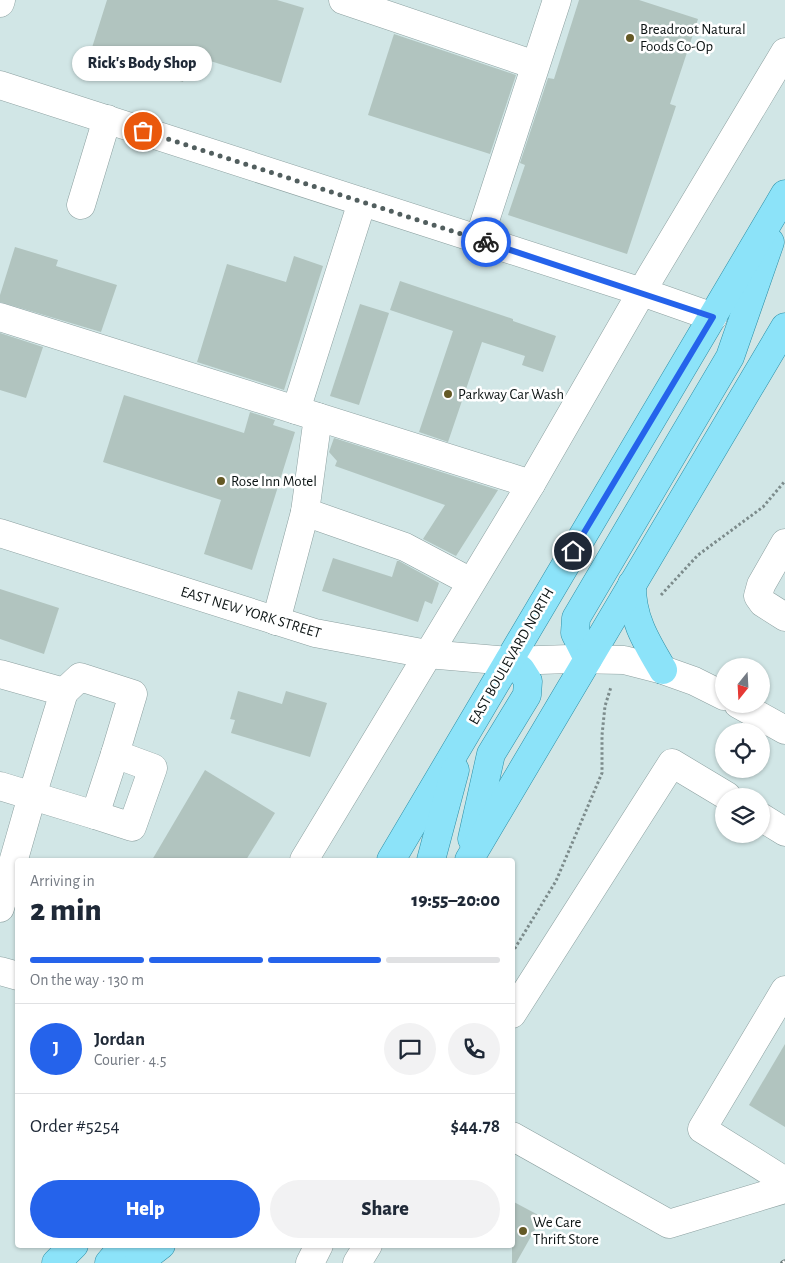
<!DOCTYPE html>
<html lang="en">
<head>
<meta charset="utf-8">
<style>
	:root { --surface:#fff; --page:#f2f2f3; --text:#1f2937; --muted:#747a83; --line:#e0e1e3; --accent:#2563eb }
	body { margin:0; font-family:"Alegreya Sans",sans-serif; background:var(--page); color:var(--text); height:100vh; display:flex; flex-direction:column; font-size:19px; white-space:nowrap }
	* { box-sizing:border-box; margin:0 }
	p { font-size:16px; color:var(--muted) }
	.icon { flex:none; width:28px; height:28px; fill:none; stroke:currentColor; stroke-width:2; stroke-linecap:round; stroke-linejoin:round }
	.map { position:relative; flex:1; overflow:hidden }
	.drawer { position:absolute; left:15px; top:858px; width:500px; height:390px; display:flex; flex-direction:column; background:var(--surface); border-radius:5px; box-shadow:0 1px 4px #0004 }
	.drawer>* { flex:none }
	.needle { width:32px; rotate:198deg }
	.tools { position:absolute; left:715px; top:658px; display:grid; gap:10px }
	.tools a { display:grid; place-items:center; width:55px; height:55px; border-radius:50%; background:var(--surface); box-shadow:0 1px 4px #0004; font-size:25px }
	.pin { position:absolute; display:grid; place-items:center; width:42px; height:42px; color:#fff; margin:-21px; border:2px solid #fff; border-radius:50%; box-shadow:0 1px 5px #0007 }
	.courier { position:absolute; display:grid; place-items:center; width:50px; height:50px; margin:-25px; border:4px solid #2563eb; border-radius:50%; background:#fff; color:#222; box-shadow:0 1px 6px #0007 }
	.bubble { position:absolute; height:35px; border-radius:18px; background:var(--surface); box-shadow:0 1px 4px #0004; font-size:16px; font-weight:800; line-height:35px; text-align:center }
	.summary em { font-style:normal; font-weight:800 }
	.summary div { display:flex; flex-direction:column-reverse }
	.summary { display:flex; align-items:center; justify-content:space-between; height:85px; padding:0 15px }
	h1 { font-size:32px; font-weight:800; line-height:38px }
	.bar { display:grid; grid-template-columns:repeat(4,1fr); gap:8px 5px; align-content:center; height:60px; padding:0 15px }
	.bar i { height:6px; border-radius:4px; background:var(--line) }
	.bar .current { background:var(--accent) }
	.bar p { grid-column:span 4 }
	.line { display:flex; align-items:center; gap:12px; padding:0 15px; border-top:1px solid var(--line) }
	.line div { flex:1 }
	.round { display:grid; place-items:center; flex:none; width:52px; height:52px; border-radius:26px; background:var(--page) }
	.action { display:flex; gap:10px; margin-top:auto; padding:10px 15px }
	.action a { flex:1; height:58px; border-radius:30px; background:var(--accent); color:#fff; font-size:20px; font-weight:800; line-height:58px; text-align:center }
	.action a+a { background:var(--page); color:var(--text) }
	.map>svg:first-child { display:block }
	.building { fill:#b1c4bf }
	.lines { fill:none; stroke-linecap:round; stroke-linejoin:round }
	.minor-casing { stroke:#8ca0a0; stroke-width:29 }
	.major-casing { stroke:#2d8fa6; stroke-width:29 }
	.path { stroke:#7c8b8b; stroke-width:3; stroke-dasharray:2.5 2.5; stroke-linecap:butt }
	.minor { stroke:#fff; stroke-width:28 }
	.major { stroke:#8ce3f9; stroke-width:28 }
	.rail-casing { stroke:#6a7878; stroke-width:5.5 }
	.rail { stroke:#fff; stroke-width:4; stroke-dasharray:11; stroke-linecap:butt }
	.done { stroke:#515e5e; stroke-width:5; stroke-dasharray:0 9 }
	.route { stroke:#2563eb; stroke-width:6 }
	.poi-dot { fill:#645925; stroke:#fff; stroke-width:2 }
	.labels { text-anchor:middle; stroke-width:5; stroke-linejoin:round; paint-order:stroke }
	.poi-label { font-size:15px; fill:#0c1414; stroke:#fff; text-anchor:start }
	.street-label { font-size:15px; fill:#0c1414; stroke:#fff }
</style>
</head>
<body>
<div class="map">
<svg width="785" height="1263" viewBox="0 0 785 1263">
	<rect width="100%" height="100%" fill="#d1e6e6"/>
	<g class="building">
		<path d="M107,0h170l27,8 -23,75 -90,-28 -8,27 -93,-28z"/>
		<path d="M579,0h60l59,19 -28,85 6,2 -49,148 -119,-39 17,-50 -5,-2 28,-85 6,1z"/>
		<path d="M394,34l122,41 -26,79 -122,-39z"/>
		<path d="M15,247l43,13 -2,6 61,19 -16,47 -101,-30v-7z"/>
		<path d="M294,256l29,10 -39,124 -87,-28 30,-98 59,18z"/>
		<path d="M400,281l113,38v2l43,15 -13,36 -21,-7 3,-9 -43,-14 -34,100 -29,-10 34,-101 -63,-21z"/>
		<path d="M360,304l29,9 -30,92 -29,-9z"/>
		<path d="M0,333l43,14 -17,51 -26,-8z"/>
		<path d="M124,395l120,38 6,-21 25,8 -2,5 22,7 -43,138 -48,-16 17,-54 -118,-38z"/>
		<path d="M334,438l164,52 -42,66 -33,-17 22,-34 -110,-39 2,-5 -8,-9z"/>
		<path d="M333,558l59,19 5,-16h2l40,22 -7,21 -7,-3 -7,21 -96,-31z"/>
		<path d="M0,589l59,19 -15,46 -44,-15z"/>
		<path d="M238,691l44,13 4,-13 41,12 -17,54 -79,-24 4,-13 -5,-1z"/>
		<path d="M205,770l70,43 -29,47h-94z"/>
		<path d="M785,1044v83l-36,-22z"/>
		<path d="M512,1201l30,16 -26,46h-4z"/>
	</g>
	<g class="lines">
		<defs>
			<g id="minor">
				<path d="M343,0l192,65"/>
				<path d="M0,3l1,-3"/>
				<path d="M0,85l642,207 71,25"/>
				<path d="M81,205l26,-86"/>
				<path d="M479,239l78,-239"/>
				<path d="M0,317l531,167"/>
				<path d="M296,410l66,-208"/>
				<path d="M318,417l-13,95 100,35 66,35"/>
				<path d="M0,533l315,100 112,21 82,7 61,-2 54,1 39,10 31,11 30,15"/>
				<path d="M785,543l-24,42 -3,11 5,7 22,14"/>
				<path d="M276,621l29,-109"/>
				<path d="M0,674l64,18 -32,104 -32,112"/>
				<path d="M738,704l47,26"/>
				<path d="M0,786l95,29 20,-61 18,-60 -53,-17 -16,15"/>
				<path d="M95,815l37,12 21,-59 -38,-14"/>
				<path d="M761,817l24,15"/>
				<path d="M304,860l227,-376 121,-210 133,-222"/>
				<path d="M0,971l18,5"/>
				<path d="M785,990l-83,139 83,52"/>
				<path d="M512,1014l160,-251 55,33"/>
				<path d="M512,1136l157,88 116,-35"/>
				<path d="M310,1263l9,-18"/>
				<path d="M357,1263l11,-18"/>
			</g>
			<g id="major">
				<path d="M632,584c-1,34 15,59 31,86"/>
				<path d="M588,659l-13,-26 1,-15 154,-261 40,-115"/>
				<path d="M472,839l19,-85 36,-59 1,-14 -7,-11 -12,-9"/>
				<path d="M391,860l394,-666"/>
				<path d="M431,860l24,-90"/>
				<path d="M469,860l316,-533"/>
				<path d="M56,1263l18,-18"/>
				<path d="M109,1263l15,-18"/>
				<path d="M138,1263l23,-18"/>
			</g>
		</defs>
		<use href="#minor" class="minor-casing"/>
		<use href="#major" class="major-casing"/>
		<g class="path">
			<path d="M661,595l37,-40 65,-48 22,-26"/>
			<path d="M512,953l44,-72 46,-108v-38l3,-29 6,-19"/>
		</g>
		<use href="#minor" class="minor"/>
		<use href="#major" class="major"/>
		<defs>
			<path id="rail" d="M783,1263l2,-1"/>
		</defs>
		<use href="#rail" class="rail-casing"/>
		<use href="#rail" class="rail"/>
	</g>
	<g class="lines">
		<path class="done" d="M143,131l343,111"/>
		<path class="route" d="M486,242l227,75 -140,234"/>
	</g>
	<g class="poi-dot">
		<circle cx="630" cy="38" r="5"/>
		<circle cx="448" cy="394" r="5"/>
		<circle cx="221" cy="481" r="5"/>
		<circle cx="523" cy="1231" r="5"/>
	</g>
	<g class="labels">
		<g class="poi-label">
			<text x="640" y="34">Breadroot Natural<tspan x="640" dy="17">Foods Co-Op</tspan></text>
			<text x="458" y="399">Parkway Car Wash</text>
			<text x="231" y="486">Rose Inn Motel</text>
			<text x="533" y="1227">We Care<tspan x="533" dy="17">Thrift Store</tspan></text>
		</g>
		<g class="street-label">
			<text transform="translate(251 612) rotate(17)" y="5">EAST NEW YORK STREET</text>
			<text transform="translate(511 656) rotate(-60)" y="5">EAST BOULEVARD NORTH</text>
		</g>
	</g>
</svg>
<div class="tools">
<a><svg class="needle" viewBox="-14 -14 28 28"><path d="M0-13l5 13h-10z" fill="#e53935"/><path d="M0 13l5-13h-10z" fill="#747a83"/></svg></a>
<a><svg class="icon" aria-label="locate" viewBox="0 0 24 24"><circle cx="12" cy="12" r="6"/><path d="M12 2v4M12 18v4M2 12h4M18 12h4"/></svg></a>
<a><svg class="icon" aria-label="layers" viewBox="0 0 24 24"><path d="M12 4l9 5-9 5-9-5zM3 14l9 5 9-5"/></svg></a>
</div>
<div class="pin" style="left:143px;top:131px;background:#ea580c"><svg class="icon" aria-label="bag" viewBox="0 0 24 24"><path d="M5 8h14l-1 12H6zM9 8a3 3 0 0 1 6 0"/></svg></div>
<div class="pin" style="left:573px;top:551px;background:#1f2937"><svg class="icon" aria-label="home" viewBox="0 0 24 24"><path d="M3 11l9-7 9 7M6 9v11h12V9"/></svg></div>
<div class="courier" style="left:486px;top:242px"><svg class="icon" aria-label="bike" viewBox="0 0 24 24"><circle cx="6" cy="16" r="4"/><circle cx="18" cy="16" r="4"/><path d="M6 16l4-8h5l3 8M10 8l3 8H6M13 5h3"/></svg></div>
<div class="bubble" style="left:72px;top:46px;width:140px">Rick's Body Shop</div>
<section class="drawer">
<div class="summary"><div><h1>2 min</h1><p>Arriving in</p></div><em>19:55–20:00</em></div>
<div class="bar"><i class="current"></i><i class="current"></i><i class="current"></i><i></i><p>On the way · 130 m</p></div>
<div class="line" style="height:90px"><b class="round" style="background:var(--accent);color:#fff">J</b><div><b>Jordan</b><p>Courier · 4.5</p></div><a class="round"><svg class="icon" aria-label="chat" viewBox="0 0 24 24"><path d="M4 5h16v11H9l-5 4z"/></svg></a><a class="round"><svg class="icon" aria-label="phone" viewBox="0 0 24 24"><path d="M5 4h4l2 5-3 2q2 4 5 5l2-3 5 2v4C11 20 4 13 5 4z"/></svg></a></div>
<div class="line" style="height:65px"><div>Order #5254</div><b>$44.78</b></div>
<div class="action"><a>Help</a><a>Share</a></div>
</section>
</div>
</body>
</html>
